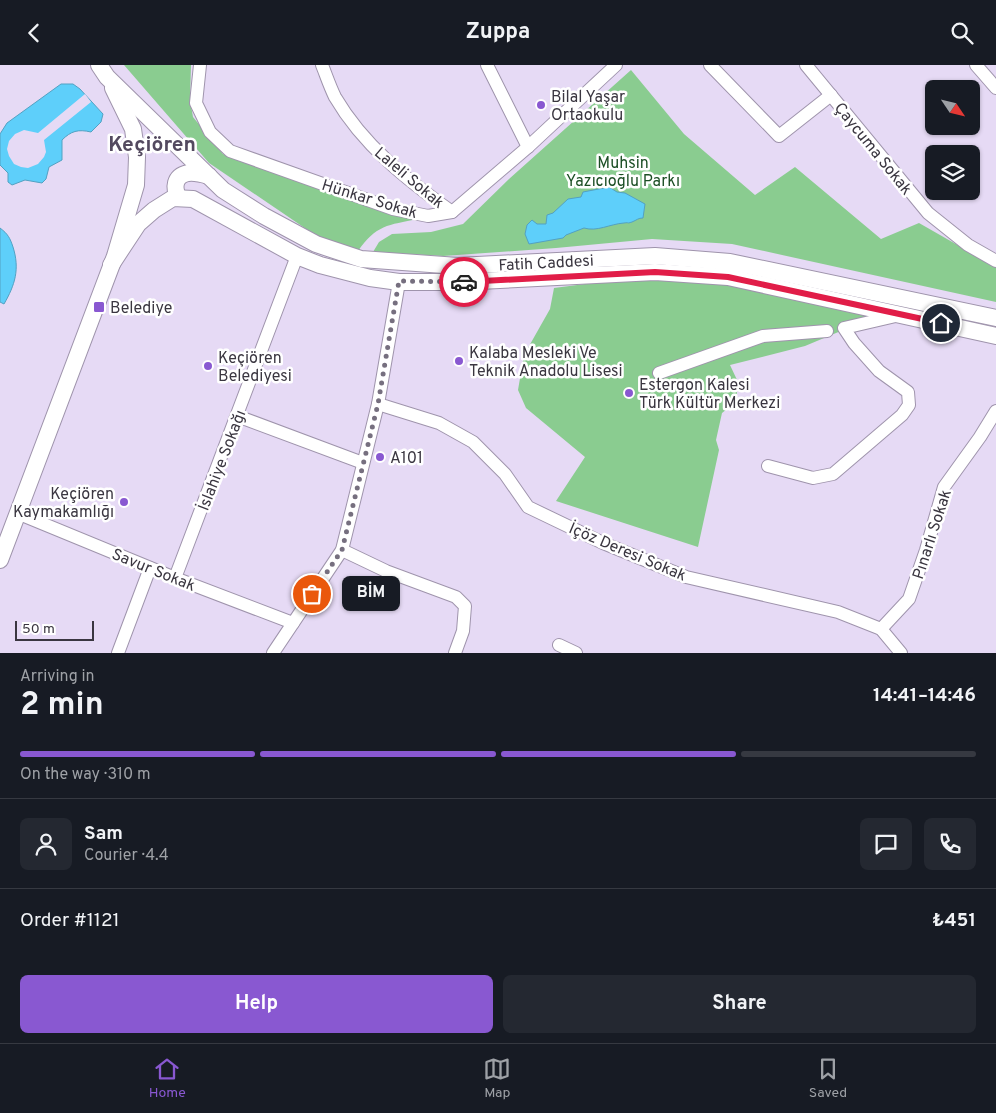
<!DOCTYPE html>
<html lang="en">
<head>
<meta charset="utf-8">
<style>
	:root { --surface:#171b24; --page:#242831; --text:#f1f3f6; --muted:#9ea1a6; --line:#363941; --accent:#8958d1 }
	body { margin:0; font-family:Overpass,sans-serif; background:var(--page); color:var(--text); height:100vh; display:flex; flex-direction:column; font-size:19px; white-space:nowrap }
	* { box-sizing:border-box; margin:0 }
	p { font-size:16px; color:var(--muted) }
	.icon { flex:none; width:28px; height:28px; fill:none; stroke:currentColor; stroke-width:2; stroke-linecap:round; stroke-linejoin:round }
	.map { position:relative; height:588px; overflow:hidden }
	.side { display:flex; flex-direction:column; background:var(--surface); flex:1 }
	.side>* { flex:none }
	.needle { width:32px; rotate:125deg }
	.controls { position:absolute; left:925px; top:15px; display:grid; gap:10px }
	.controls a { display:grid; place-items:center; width:55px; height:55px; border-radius:8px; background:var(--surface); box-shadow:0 1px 4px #0004; font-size:25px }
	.scale { position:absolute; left:15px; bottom:12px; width:79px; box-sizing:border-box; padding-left:5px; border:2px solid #3a3640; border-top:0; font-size:14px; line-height:18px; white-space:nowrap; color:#3a3640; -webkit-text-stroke:4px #fff; paint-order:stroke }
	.pin { position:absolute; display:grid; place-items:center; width:42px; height:42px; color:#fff; margin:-21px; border:2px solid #fff; border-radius:50%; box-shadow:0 1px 5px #0007 }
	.courier { position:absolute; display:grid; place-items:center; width:50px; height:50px; margin:-25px; border:4px solid #e11d48; border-radius:50%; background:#fff; color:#222; box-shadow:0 1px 6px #0007 }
	.bubble { position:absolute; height:35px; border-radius:8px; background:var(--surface); box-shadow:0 1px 4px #0004; font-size:16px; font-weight:700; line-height:35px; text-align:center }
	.overview em { font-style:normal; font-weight:700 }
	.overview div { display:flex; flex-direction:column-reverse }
	.overview { display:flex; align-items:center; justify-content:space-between; height:85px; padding:0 20px }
	h1 { font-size:32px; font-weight:700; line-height:38px }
	.bar { display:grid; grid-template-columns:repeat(4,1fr); gap:8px 5px; align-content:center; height:60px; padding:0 20px }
	.bar i { height:6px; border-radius:4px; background:var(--line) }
	.bar .active { background:var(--accent) }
	.bar p { grid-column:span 4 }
	.line { display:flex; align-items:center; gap:12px; padding:0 20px; border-top:1px solid var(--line) }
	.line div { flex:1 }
	.round { display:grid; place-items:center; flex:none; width:52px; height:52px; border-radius:8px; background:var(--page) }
	.primary-button { display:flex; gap:10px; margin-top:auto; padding:10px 20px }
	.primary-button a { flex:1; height:58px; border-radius:8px; background:var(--accent); color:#fff; font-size:20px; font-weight:700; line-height:58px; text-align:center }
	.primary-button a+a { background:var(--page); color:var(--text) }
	header { display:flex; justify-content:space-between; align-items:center; height:65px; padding:0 20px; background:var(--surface); font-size:22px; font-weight:700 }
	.menu { display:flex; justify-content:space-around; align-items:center; height:70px; border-top:1px solid var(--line); background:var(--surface); font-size:14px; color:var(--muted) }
	.menu a { display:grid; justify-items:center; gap:2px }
	.menu .active { color:var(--accent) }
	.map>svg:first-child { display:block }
	.green { fill:#8acc90 }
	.water { fill:#5ecffa; stroke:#53a1c2 }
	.pier { fill:#e6daf5 }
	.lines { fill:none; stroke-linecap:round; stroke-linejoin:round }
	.minor-casing { stroke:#9f94ac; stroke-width:14 }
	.major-casing { stroke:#9f94ac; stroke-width:18 }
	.minor { stroke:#fff; stroke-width:12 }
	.major { stroke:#fff; stroke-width:16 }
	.done { stroke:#766f7f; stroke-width:5; stroke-dasharray:0 9 }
	.route { stroke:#e11d48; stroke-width:6 }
	.poi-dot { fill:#8958d1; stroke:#fff; stroke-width:2 }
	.labels { text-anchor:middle; stroke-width:5; stroke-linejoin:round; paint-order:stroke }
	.poi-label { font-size:16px; fill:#3a3640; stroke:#fff; text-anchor:start }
	.street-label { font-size:16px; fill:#3a3640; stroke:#fff }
	.park-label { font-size:16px; fill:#1c4f25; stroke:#fff }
	.district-label { font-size:21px; font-weight:bold; fill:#53495f; stroke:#fff }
</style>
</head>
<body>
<header><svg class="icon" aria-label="back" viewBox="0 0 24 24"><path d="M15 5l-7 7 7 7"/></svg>Zuppa<svg class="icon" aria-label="search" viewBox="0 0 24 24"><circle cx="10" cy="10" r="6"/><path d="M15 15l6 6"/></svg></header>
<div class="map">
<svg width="996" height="588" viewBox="0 0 996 588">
	<rect width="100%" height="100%" fill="#e6daf5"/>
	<g class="green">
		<path d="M124,0h67l-1,35 3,17 30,37 195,65c-30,6 -42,6 -60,32l-43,-16 -106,-72z"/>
		<path d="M631,5l53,64 71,61 40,-28 86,72 38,-16 77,44v35l-264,-58 -80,-5 -96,9 -113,8 -70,-4 6,-10 13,-8 39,-2 32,-8 46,-45z"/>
		<path d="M616,215l112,1 151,34 -74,31 -75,19 8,17 -2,20 -14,11 -6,27 3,10 -21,97 -142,-46 29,-44 -59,-49 -8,-18 6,-35 26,-46 4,-21z"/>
	</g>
	<g class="water">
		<path d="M61,19h12l7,5 23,25 -2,8 -10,10c-13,-3 -20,-1 -29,8v20l-13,7 -3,12 -4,4 -17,-3 -13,5 -4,-3v-9l-8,-8v-31l7,-11z"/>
		<path d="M609,122l8,5 8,1 20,11 -2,14c-5,0 -6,2 -11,4 -6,2 -2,0 -8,1 -14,1 -27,9 -40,5l-18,7 -3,3 -34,6 -4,-10 2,-9 5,-5 5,4h9l1,-9 6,-2 15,-14 13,-2 2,-5z"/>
		<path d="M0,163c8,6 10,10 13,19 7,22 2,38 -9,57l-4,-2z"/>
	</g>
	<path class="pier" d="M85,29l6,8 -47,38 2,12 -2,5 -6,7 -10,4 -7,-1 -7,-3 -5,-8 -2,-7 2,-8 6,-7 9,-4 14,3z"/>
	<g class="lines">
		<defs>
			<g id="minor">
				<path d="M200,0l-4,38 14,29 20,19 163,58 35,7 24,-4 76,-65 88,-82"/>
				<path d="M322,0c4,10 8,22 13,32 28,48 72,83 117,115"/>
				<path d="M487,0l41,82"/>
				<path d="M710,0l69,71 52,-41"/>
				<path d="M806,0l122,148 40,32 28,16"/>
				<path d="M976,0l20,23"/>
				<path d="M659,308l104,-37 64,-5"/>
				<path d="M378,339l61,19 34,19 32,32 23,33 75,36 83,34 152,35 43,17 20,24"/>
				<path d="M237,351l126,47"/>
				<path d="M768,401l45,12 20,-4 69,-59 7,-10 -1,-13 -29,-21 -25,-28 -10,-15 56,-13"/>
				<path d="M17,448l158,65 118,45"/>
				<path d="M342,485l44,21 70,26 9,9 -2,25 -8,22"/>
				<path d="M175,513l122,-322"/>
				<path d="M881,564l28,-30 17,-49 18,-63 36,-50 16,-26"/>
				<path d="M559,580l17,8"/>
				<path d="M118,588l32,-85"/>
				<path d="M273,588l69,-103 36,-146 21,-122"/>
			</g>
			<g id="major">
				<path d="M99,0l8,12 116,113 41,26 52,28 45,15 97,7 197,-10 75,6 266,56"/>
				<path d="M179,133c-6,-10 -5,-22 9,-25 7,-1 14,1 21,3"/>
				<path d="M111,200l27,-41 16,-14 19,-12 20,1 104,57 23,9 50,13 29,4h60l196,-10 73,5 268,59"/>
				<path d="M0,495l115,-304 21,-71 1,-28 -4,-28 -20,-41"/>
			</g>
		</defs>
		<use href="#minor" class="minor-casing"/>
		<use href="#major" class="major-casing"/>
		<use href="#minor" class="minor"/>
		<use href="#major" class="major"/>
	</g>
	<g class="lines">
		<path class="done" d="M312,529l30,-44 36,-146 21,-123 65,1"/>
		<path class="route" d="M464,217l191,-10 73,5 213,46"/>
	</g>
	<g class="poi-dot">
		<circle cx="541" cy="40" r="5"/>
		<rect x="93" y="236" width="12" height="12" rx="2.5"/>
		<circle cx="459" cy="296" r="5"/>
		<circle cx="208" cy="301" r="5"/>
		<circle cx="629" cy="328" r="5"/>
		<circle cx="380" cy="392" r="5"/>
		<circle cx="124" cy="437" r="5"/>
	</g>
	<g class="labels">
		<g class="poi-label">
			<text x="551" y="37">Bilal Yaşar<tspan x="551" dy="18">Ortaokulu</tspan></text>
			<text x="110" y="248">Belediye</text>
			<text x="469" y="293">Kalaba Mesleki Ve<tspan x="469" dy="18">Teknik Anadolu Lisesi</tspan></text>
			<text x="218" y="298">Keçiören<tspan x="218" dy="18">Belediyesi</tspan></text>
			<text x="639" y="325">Estergon Kalesi<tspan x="639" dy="18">Türk Kültür Merkezi</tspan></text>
			<text x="390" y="398">A101</text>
			<text x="114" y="434" text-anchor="end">Keçiören<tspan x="114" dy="18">Kaymakamlığı</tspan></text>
		</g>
		<g class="street-label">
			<text transform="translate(874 83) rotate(51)" y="6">Çaycuma Sokak</text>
			<text transform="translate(410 112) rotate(40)" y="6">Laleli Sokak</text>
			<text transform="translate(370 133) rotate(17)" y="6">Hünkar Sokak</text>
			<text transform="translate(546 197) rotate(-3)" y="6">Fatih Caddesi</text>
			<text transform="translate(221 395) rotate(-69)" y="6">İslahiye Sokağı</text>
			<text transform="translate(931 469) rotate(-72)" y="6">Pınarlı Sokak</text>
			<text transform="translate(628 486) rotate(23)" y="6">İçöz Deresi Sokak</text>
			<text transform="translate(154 504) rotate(22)" y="6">Savur Sokak</text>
		</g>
		<g class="park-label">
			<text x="623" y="103">Muhsin<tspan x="623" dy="18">Yazıcıoğlu Parkı</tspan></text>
		</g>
		<g class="district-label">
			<text x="152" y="86">Keçiören</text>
		</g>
	</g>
</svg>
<div class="controls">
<a><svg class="needle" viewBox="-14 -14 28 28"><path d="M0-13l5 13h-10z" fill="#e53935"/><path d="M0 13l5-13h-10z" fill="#9ea1a6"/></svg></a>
<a><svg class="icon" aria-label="layers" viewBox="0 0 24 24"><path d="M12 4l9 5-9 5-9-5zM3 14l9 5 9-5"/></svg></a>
</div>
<div class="scale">50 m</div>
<div class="pin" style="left:312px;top:529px;background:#ea580c"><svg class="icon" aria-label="bag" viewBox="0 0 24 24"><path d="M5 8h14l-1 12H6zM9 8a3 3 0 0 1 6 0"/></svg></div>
<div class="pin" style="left:941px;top:258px;background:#1f2937"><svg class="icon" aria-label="home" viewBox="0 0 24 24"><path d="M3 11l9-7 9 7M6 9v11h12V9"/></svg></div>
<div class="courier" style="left:464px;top:217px"><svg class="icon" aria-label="car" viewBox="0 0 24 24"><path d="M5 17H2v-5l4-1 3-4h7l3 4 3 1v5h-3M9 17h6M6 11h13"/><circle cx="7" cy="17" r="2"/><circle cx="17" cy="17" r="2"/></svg></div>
<div class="bubble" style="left:342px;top:511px;width:58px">BİM</div>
</div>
<section class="side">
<div class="overview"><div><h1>2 min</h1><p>Arriving in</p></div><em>14:41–14:46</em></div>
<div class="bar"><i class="active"></i><i class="active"></i><i class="active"></i><i></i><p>On the way · 310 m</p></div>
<div class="line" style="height:90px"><a class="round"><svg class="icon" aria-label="person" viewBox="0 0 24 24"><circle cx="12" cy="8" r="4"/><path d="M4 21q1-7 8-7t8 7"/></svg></a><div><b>Sam</b><p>Courier · 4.4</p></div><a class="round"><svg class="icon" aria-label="chat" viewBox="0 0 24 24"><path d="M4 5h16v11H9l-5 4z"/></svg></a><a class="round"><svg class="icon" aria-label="phone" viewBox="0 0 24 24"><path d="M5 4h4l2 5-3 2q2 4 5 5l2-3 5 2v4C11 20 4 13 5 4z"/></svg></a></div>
<div class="line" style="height:65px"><div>Order #1121</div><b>₺451</b></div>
<div class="primary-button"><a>Help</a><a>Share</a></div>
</section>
<nav class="menu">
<a class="active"><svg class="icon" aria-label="home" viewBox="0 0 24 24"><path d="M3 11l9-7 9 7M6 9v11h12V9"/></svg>Home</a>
<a><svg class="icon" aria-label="map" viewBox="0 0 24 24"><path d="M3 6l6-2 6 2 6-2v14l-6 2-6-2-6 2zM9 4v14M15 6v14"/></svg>Map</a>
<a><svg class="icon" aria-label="saved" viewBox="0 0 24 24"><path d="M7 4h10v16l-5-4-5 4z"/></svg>Saved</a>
</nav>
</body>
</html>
